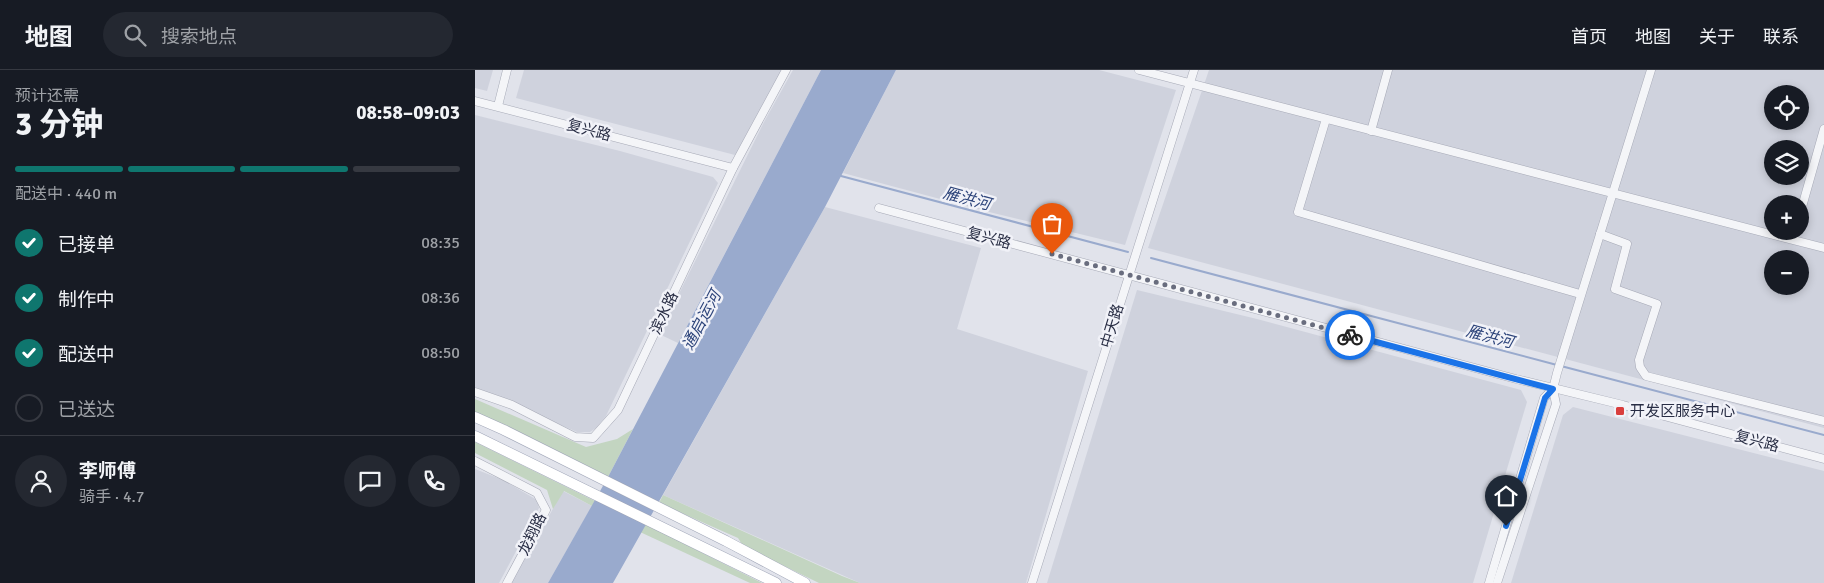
<!DOCTYPE html>
<html lang="zh">
<head>
<meta charset="utf-8">
<style>
	:root { --surface:#171b24; --page:#242831; --text:#f1f3f6; --muted:#9ea1a6; --line:#363941; --accent:#0f766e }
	body { margin:0; font-family:Signika,"Noto Sans SC",sans-serif; background:var(--page); color:var(--text); height:100vh; display:flex; flex-direction:column; font-size:19px; white-space:nowrap }
	* { box-sizing:border-box; margin:0 }
	p { font-size:16px; color:var(--muted) }
	.icon { flex:none; width:28px; height:28px; fill:none; stroke:currentColor; stroke-width:2; stroke-linecap:round; stroke-linejoin:round }
	.map { position:relative; flex:1; overflow:hidden }
	.side { display:flex; flex-direction:column; background:var(--surface); width:475px }
	.side>* { flex:none }
	.fabs { position:absolute; left:1289px; top:15px; display:grid; gap:10px }
	.fabs a { display:grid; place-items:center; width:45px; height:45px; border-radius:50%; background:var(--surface); box-shadow:0 2px 8px #0003; font-size:25px }
	.pin { position:absolute; display:grid; place-items:center; width:42px; height:42px; color:#fff; margin:-51px -21px; border-radius:50% 50% 50% 0; rotate:-45deg; box-shadow:0 0 5px #0007 }
	.pin .icon { rotate:45deg }
	.courier { position:absolute; display:grid; place-items:center; width:50px; height:50px; margin:-25px; border:4px solid #1a73e8; border-radius:50%; background:#fff; color:#222; box-shadow:0 1px 6px #0007 }
	.head em { font-style:normal; font-weight:700 }
	.head div { display:flex; flex-direction:column-reverse }
	.head { display:flex; align-items:center; justify-content:space-between; height:85px; padding:0 15px }
	h1 { font-size:32px; font-weight:700; line-height:38px }
	.bar { display:grid; grid-template-columns:repeat(4,1fr); gap:8px 5px; align-content:center; height:60px; padding:0 15px }
	.bar i { height:6px; border-radius:4px; background:var(--line) }
	.bar .active { background:var(--accent) }
	.bar p { grid-column:span 4 }
	.line { display:flex; align-items:center; gap:12px; padding:0 15px; border-top:1px solid var(--line) }
	.line div { flex:1 }
	.round { display:grid; place-items:center; flex:none; width:52px; height:52px; border-radius:26px; background:var(--page) }
	ol { padding:0 15px; list-style:none }
	li { display:flex; align-items:center; gap:15px; height:55px }
	li p { margin-inline-start:auto }
	li .icon { padding:5px; border-radius:50%; background:var(--accent); color:#fff; stroke-width:4 }
	li:last-child { color:var(--muted) }
	li i { width:28px; height:28px; border:2px solid var(--line); border-radius:50% }
	header { display:flex; align-items:center; gap:30px; box-sizing:border-box; height:70px; padding:0 25px; background:var(--surface); border-bottom:1px solid var(--line) }
	header strong { font-size:24px }
	nav { display:flex; gap:28px; margin-inline-start:auto; font-size:18px }
	.search { width:350px; height:45px; background:var(--page); display:flex; align-items:center; gap:12px; box-sizing:border-box; padding:0 18px; border-radius:28px; color:var(--muted); font-size:19px }
	main { display:flex; flex:1; min-height:0 }
	.map>svg:first-child { display:block }
	.built { fill:#cfd2dd; fill-rule:evenodd }
	.green { fill:#c3d5c1 }
	.water { fill:#99aacd }
	.lines { fill:none; stroke-linecap:round; stroke-linejoin:round }
	.stream { stroke:#99aacd; stroke-width:2 }
	.minor-casing { stroke:#a6a9b6; stroke-width:9 }
	.major-casing { stroke:#9fa5b7; stroke-width:11 }
	.minor { stroke:#f4f5f8; stroke-width:8 }
	.major { stroke:#fff; stroke-width:10 }
	.done { stroke:#696d7e; stroke-width:5; stroke-dasharray:0 9 }
	.route { stroke:#1a73e8; stroke-width:6 }
	.poi-dot { fill:#d93e3d; stroke:#f1f2f8; stroke-width:2 }
	.labels { text-anchor:middle; stroke-width:5; stroke-linejoin:round; paint-order:stroke }
	.street-label { font-size:15px; fill:#282d44; stroke:#f1f2f8 }
	.poi-label { font-size:15px; fill:#282d44; stroke:#f1f2f8; text-anchor:start }
	.water-label { font-size:16px; font-style:italic; fill:#2e457b; stroke:#f1f2f8 }
</style>
</head>
<body>
<header>
<strong>地图</strong>
<div class="search"><svg class="icon" aria-label="search" viewBox="0 0 24 24"><circle cx="10" cy="10" r="6"/><path d="M15 15l6 6"/></svg>搜索地点</div>
<nav><a>首页</a><a>地图</a><a>关于</a><a>联系</a></nav>
</header>
<main>
<section class="side">
<div class="head"><div><h1>3 分钟</h1><p>预计还需</p></div><em>08:58–09:03</em></div>
<div class="bar"><i class="active"></i><i class="active"></i><i class="active"></i><i></i><p>配送中 · 440 m</p></div>
<ol>
<li><svg class="icon" aria-label="check" viewBox="0 0 24 24"><path d="M5 12l5 5 9-10"/></svg>已接单<p>08:35</p></li>
<li><svg class="icon" aria-label="check" viewBox="0 0 24 24"><path d="M5 12l5 5 9-10"/></svg>制作中<p>08:36</p></li>
<li><svg class="icon" aria-label="check" viewBox="0 0 24 24"><path d="M5 12l5 5 9-10"/></svg>配送中<p>08:50</p></li>
<li><i></i>已送达</li>
</ol>
<div class="line" style="height:90px"><a class="round"><svg class="icon" aria-label="person" viewBox="0 0 24 24"><circle cx="12" cy="8" r="4"/><path d="M4 21q1-7 8-7t8 7"/></svg></a><div><b>李师傅</b><p>骑手 · 4.7</p></div><a class="round"><svg class="icon" aria-label="chat" viewBox="0 0 24 24"><path d="M4 5h16v11H9l-5 4z"/></svg></a><a class="round"><svg class="icon" aria-label="phone" viewBox="0 0 24 24"><path d="M5 4h4l2 5-3 2q2 4 5 5l2-3 5 2v4C11 20 4 13 5 4z"/></svg></a></div>
</section>
<div class="map">
<svg width="1349" height="513" viewBox="0 0 1349 513">
	<rect width="100%" height="100%" fill="#e1e3eb"/>
	<g class="built">
		<path d="M0,0h18l-6,21 -12,-3z"/>
		<path d="M49,0h258l-47,85 -219,-57z"/>
		<path d="M318,0h28l-143,273 -19,-9 105,-212z"/>
		<path d="M421,0h203l77,20 -51,155 -140,-34 -142,-38z"/>
		<path d="M734,0h615v358l-676,-180zM1298,24h27v27h-27zM1298,79h27v27h-27zM1298,134h27v27h-27zM1298,189h27v27h-27z"/>
		<path d="M0,45l145,36 93,26 5,6 -112,233 -10,12 -6,4h-13l-102,-45z"/>
		<path d="M350,137l156,41 -24,81 131,42 -62,212h-166l-197,-88z"/>
		<path d="M662,220l120,29 264,71 6,12 -54,181h-426z"/>
		<path d="M1098,337l251,64v112h-313l52,-168z"/>
		<path d="M0,399l28,11 34,20 2,8 -40,75h-24z"/>
		<path d="M88,421l29,15 -44,77h-37z"/>
	</g>
	<g class="green">
		<path d="M0,329l111,48 31,-8 16,-10 -25,48 -133,-64z"/>
		<path d="M0,372l120,59 -3,5 -28,-15 -11,18 -6,-19 -72,-37z"/>
		<path d="M188,425l179,81 18,7h-41l-76,-37 -5,-8 -79,-35z"/>
		<path d="M170,454l117,59h-12l-110,-51z"/>
	</g>
	<path class="water" d="M346,0h75l-71,137 -212,376h-65l60,-106z"/>
	<g class="lines">
		<g class="stream">
			<path d="M366,106l287,76"/>
			<path d="M676,188l406,107"/>
			<path d="M1086,296l263,69"/>
		</g>
		<defs>
			<g id="minor">
				<path d="M664,0l685,178"/>
				<path d="M0,31l258,67"/>
				<path d="M23,36l9,-36"/>
				<path d="M851,49l-28,93 282,82"/>
				<path d="M896,61l17,-61"/>
				<path d="M404,138l637,171 107,26 201,54"/>
				<path d="M1325,144l24,-85"/>
				<path d="M1125,164l27,10 -12,45 42,15 -18,56 1,7 6,9 178,45"/>
				<path d="M0,322l37,13 63,32 18,1 25,-28 115,-242 53,-98"/>
				<path d="M0,391l62,32 9,17 -39,73"/>
				<path d="M557,513l162,-513"/>
				<path d="M1014,513l55,-185 9,-9"/>
				<path d="M1022,513l59,-179 -3,-15 4,-16 94,-303"/>
			</g>
			<g id="major">
				<path d="M0,347l29,13 222,111 79,42"/>
				<path d="M0,366l301,147"/>
			</g>
		</defs>
		<use href="#minor" class="minor-casing"/>
		<use href="#major" class="major-casing"/>
		<use href="#minor" class="minor"/>
		<use href="#major" class="major"/>
	</g>
	<g class="lines">
		<path class="done" d="M577,184l298,81"/>
		<path class="route" d="M875,265l203,54 -8,9 -39,128"/>
	</g>
	<rect class="poi-dot" x="1140" y="336" width="10" height="10" rx="2.5"/>
	<g class="labels">
		<g class="street-label">
			<text transform="translate(114 60) rotate(15)" y="5">复兴路</text>
			<text transform="translate(514 168) rotate(15)" y="5">复兴路</text>
			<text transform="translate(189 243) rotate(-65)" y="5">滨水路</text>
			<text transform="translate(637 256) rotate(-73)" y="5">中天路</text>
			<text transform="translate(1282 371) rotate(15)" y="5">复兴路</text>
			<text transform="translate(57 464) rotate(-64)" y="5">龙翔路</text>
		</g>
		<g class="poi-label">
			<text x="1155" y="346">开发区服务中心</text>
		</g>
		<g class="water-label">
			<text transform="translate(492 128) rotate(15)" y="6">雁洪河</text>
			<text transform="translate(226 250) rotate(-62)" y="6">通启运河</text>
			<text transform="translate(1015 266) rotate(15)" y="6">雁洪河</text>
		</g>
	</g>
</svg>
<div class="fabs">
<a><svg class="icon" aria-label="locate" viewBox="0 0 24 24"><circle cx="12" cy="12" r="6"/><path d="M12 2v4M12 18v4M2 12h4M18 12h4"/></svg></a>
<a><svg class="icon" aria-label="layers" viewBox="0 0 24 24"><path d="M12 4l9 5-9 5-9-5zM3 14l9 5 9-5"/></svg></a>
<a>+</a>
<a>−</a>
</div>
<div class="pin" style="left:577px;top:184px;background:#ea580c"><svg class="icon" aria-label="bag" viewBox="0 0 24 24"><path d="M5 8h14l-1 12H6zM9 8a3 3 0 0 1 6 0"/></svg></div>
<div class="pin" style="left:1031px;top:456px;background:#1f2937"><svg class="icon" aria-label="home" viewBox="0 0 24 24"><path d="M3 11l9-7 9 7M6 9v11h12V9"/></svg></div>
<div class="courier" style="left:875px;top:265px"><svg class="icon" aria-label="bike" viewBox="0 0 24 24"><circle cx="6" cy="16" r="4"/><circle cx="18" cy="16" r="4"/><path d="M6 16l4-8h5l3 8M10 8l3 8H6M13 5h3"/></svg></div>
</div>
</main>
</body>
</html>
